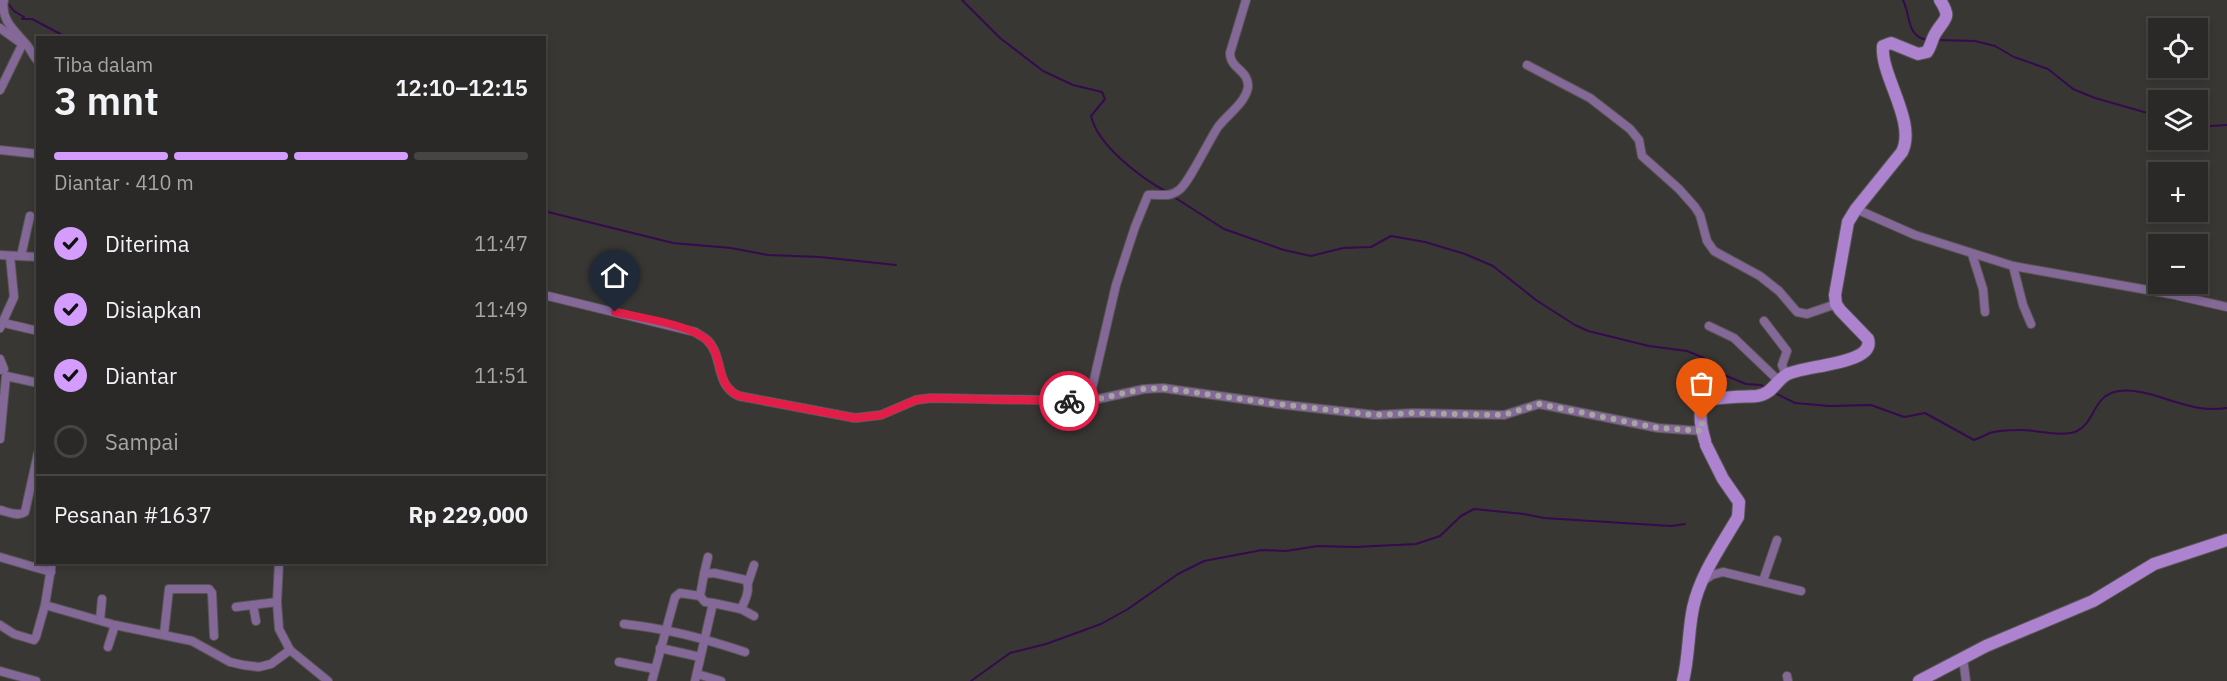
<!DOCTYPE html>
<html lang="id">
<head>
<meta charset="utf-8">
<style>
	:root { --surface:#2b2927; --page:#373533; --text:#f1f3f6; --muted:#a6a6a7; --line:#474544; --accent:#d39cfd }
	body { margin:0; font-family:"IBM Plex Sans",sans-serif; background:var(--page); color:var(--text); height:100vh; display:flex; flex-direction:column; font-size:22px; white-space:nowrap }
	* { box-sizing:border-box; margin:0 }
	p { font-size:20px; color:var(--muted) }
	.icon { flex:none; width:33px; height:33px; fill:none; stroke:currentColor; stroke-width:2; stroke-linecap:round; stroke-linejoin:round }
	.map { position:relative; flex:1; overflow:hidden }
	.drawer { position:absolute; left:36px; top:36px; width:510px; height:528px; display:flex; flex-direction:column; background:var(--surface); border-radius:0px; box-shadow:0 3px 9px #0003,0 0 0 2px var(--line) }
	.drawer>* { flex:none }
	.buttons { position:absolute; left:2148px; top:18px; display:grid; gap:12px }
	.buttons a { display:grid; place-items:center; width:60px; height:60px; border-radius:0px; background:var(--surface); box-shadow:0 3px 9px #0003,0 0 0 2px var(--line); font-size:30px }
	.pin { position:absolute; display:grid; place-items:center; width:51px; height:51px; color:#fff; margin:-62px -26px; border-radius:50% 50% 50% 0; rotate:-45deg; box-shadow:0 0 6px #0007 }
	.pin .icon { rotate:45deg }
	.courier { position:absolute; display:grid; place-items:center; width:60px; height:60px; margin:-30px; border:4px solid #e11d48; border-radius:50%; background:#fff; color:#222; box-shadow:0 2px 8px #0007 }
	.head em { font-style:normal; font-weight:600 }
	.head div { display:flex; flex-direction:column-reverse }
	.head { display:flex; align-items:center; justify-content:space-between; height:102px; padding:0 18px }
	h1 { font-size:39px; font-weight:600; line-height:45px }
	.bar { display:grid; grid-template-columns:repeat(4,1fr); gap:9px 6px; align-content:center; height:72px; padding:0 18px }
	.bar i { height:8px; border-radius:4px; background:var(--line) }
	.bar .current { background:var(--accent) }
	.bar p { grid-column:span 4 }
	.line { display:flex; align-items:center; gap:15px; padding:0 18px; border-top:2px solid var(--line) }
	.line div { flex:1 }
	ol { padding:0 18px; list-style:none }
	li { display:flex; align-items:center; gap:18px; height:66px }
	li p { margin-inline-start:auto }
	li .icon { padding:6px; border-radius:50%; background:var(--accent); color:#111; stroke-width:4 }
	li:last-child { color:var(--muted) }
	li i { width:33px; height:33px; border:3px solid var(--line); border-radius:50% }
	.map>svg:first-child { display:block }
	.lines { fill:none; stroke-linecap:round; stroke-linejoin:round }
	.stream { stroke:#350a4e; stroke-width:2 }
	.street-casing { stroke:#575553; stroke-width:10 }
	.secondary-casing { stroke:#575553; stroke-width:14 }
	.street { stroke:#836898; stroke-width:8 }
	.secondary { stroke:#ad82cf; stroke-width:12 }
	.done { stroke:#a7a5a2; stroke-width:6; stroke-dasharray:0 10.8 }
	.route { stroke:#e11d48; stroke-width:8 }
</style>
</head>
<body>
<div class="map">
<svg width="2227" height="681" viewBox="0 0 2227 681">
	<rect width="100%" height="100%" fill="#393734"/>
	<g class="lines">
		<g class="stream">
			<path d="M962,0l38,38 43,33 30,14 29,7 3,7 -14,17c7,30 50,62 76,76"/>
			<path d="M1903,0c8,16 3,36 24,40"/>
			<path d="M6,1l8,10 10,6 -2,2h10l36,19"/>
			<path d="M1938,40l37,1 20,5 19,11 34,12 25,20 22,9 63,18"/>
			<path d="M2198,125l13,1 16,-1"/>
			<path d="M1174,197l50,32 60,21 27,6 32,-8 28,-1 20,-11 34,6 40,12 28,12 43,34 39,25 13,6 61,15 38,5 17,7 18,16 24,10 15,1 5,3"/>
			<path d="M544,211l129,32 58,5 37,7 52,2 76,8"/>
			<path d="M1773,392l22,11 34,3 42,-1 33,12 21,-4 49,27c6,-2 11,-5 16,-7 9,-3 19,-3 28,-3 16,-1 44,8 59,1 18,-8 16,-37 42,-40 34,-4 69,24 108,17"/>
			<path d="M971,681l39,-28 36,-9 55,-20 27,-15 50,-35 26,-13 58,-11 24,1 32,-5 37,1 61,-3 24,-8 21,-20 13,-7 50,5 20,4 127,8 14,-2"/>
		</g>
		<defs>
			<g id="street">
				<path d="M4,0c-4,20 11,31 23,45 4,5 6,11 11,16"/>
				<path d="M0,28l18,13"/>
				<path d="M1527,65l63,33 40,31 9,11 3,16 37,33 16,18 5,8 7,26 7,10 46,25 19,15 18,21 10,2 29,-10"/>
				<path d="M0,90l22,-45"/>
				<path d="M0,150l38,4"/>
				<path d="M1856,209l59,26 98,31 157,28 57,13"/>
				<path d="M1972,254l11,35 2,23"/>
				<path d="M0,255l38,2"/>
				<path d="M21,256l9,-40"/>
				<path d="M2013,266l10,39 8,19"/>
				<path d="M2170,294l2,-10"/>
				<path d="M544,295l151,37c4,3 9,5 12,8 17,16 7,45 32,56l116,22 26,-3 35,-15 15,-2 158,3 55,-12 19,-1 114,16 99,11 37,-2 91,2 35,-11 119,24 44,3"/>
				<path d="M1764,321l23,30 -5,14 4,10"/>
				<path d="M4,323l34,8"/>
				<path d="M1709,326l25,12 45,43"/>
				<path d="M0,328l14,-31 -4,-41"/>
				<path d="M0,359l4,10 -4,1"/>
				<path d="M1089,401l27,-116 19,-58 13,-32c12,-1 21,3 31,-5 10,-7 30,-50 39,-63 10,-13 28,-25 30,-40 1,-17 -18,-18 -18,-34l16,-53"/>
				<path d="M0,439l6,-63 32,7"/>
				<path d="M0,510c8,2 18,7 25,2l13,-59"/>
				<path d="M0,557l51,15"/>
				<path d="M52,562l-7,43 70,20 77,16 38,21 13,3 16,2 12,-3 19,-14 38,31"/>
				<path d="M279,562l-2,40 2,27 11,21"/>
				<path d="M704,574l4,-17"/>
				<path d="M1763,581l14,-41"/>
				<path d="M1702,582l10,-7 11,-3 78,19"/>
				<path d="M748,583l6,-18"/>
				<path d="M253,605l3,16"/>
				<path d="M236,607l41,-5"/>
				<path d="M741,609l13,7"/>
				<path d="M100,620l2,-21"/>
				<path d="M624,624c45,5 78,14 121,28"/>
				<path d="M0,625l14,9 20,6 2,-3 9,-32"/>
				<path d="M164,634l5,-45h40l3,4 2,43"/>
				<path d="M108,647l7,-22"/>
				<path d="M660,648l40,9"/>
				<path d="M1963,658l3,23"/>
				<path d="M619,662l36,7"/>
				<path d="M0,671l36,10"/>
				<path d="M697,674l24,7"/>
				<path d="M1787,676l1,5"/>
				<path d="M652,681l23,-84 5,-4 20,3"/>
				<path d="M695,681l18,-78 28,6c4,-8 10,-20 5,-29l-32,-7 -10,1 -4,22 5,6 8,1"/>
			</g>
			<g id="secondary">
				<path d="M1705,441c-3,-10 -7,-28 -2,-37 5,-8 44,-7 54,-8 15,-2 18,-14 29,-21 16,-10 90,-10 82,-36l-28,-29 -4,-6 -1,-9 13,-73 8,-13 46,-57c15,-30 -22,-77 -19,-106l8,-3 27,11 9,-2c4,-6 5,-13 8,-18 10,-17 17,-15 5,-34"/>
				<path d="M1683,681c6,-24 5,-49 10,-73 7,-33 28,-62 45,-91l1,-15 -16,-23 -17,-34"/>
				<path d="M1919,681l67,-35 107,-45 61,-37 73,-24"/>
			</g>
		</defs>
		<use href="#street" class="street-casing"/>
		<use href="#secondary" class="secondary-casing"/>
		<use href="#street" class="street"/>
		<use href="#secondary" class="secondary"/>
	</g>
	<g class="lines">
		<path class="done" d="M1069,401h20l54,-12 20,-1 114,16 99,11 37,-2 91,2 35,-11 119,24 44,3v-11"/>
		<path class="route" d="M615,312c22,5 78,13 93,29 16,17 7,44 31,55l116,22 26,-3 35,-15 15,-2 138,3"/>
	</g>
</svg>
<div class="buttons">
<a><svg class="icon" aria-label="locate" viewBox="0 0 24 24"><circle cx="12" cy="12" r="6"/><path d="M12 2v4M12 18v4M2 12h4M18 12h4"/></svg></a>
<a><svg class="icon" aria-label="layers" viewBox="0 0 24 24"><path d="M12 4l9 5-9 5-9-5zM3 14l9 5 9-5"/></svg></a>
<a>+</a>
<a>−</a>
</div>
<div class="pin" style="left:1702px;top:420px;background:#ea580c"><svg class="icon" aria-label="bag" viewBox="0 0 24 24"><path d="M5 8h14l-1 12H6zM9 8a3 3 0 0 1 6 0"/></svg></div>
<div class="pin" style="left:615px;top:312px;background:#1f2937"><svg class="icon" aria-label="home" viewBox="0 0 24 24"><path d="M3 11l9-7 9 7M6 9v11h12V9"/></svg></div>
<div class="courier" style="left:1069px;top:401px"><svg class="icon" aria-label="bike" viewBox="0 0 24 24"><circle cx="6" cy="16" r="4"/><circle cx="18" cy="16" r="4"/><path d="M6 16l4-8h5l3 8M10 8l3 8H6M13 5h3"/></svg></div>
<section class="drawer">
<div class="head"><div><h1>3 mnt</h1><p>Tiba dalam</p></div><em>12:10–12:15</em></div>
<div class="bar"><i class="current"></i><i class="current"></i><i class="current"></i><i></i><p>Diantar · 410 m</p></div>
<ol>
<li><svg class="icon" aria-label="check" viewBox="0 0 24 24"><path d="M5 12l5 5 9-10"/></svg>Diterima<p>11:47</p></li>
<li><svg class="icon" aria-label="check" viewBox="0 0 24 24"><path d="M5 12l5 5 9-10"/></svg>Disiapkan<p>11:49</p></li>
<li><svg class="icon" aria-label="check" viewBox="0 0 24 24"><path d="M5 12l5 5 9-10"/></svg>Diantar<p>11:51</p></li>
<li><i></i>Sampai</li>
</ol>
<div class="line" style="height:78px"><div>Pesanan #1637</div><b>Rp 229,000</b></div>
</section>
</div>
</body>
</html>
